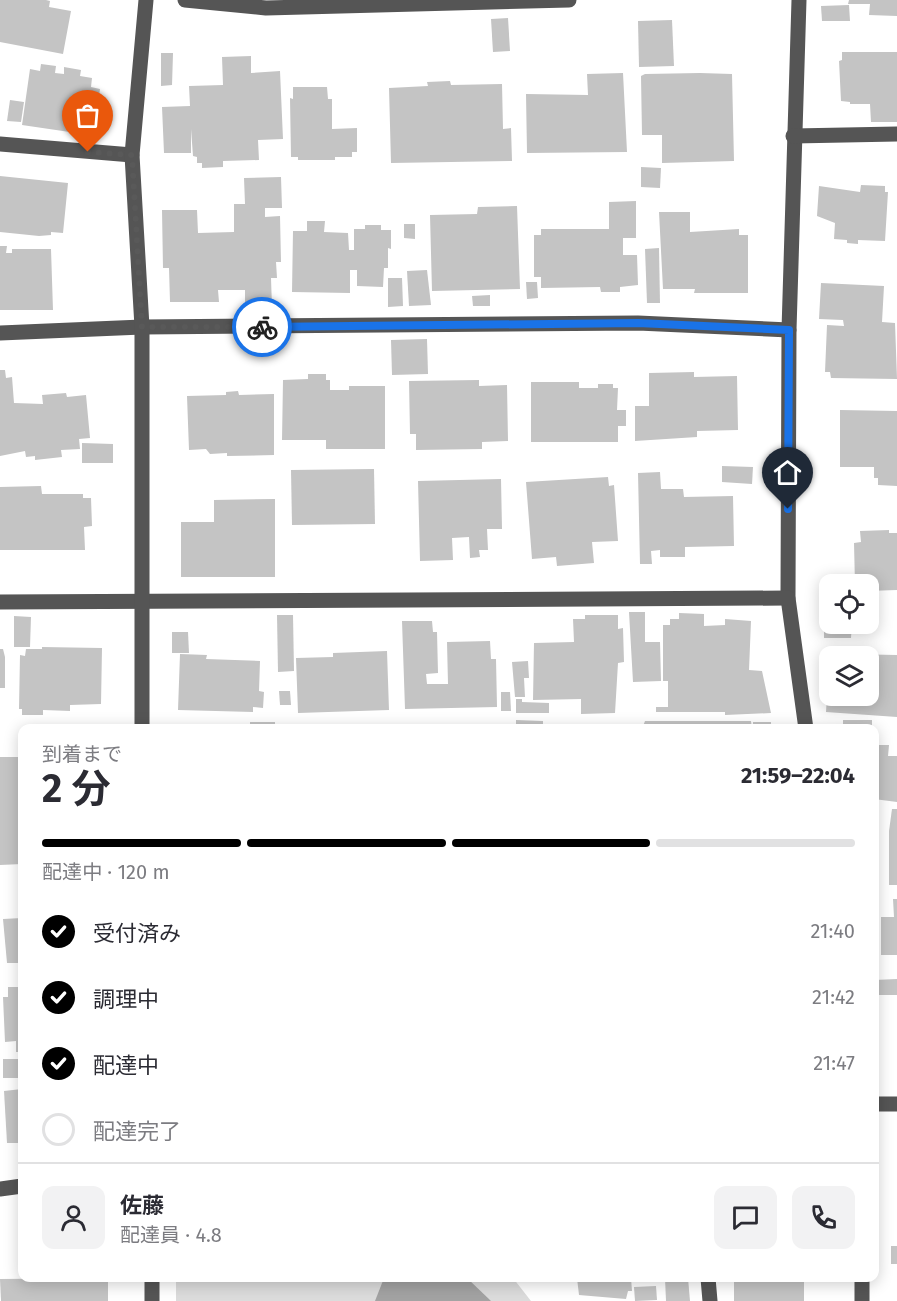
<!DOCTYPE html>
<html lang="ja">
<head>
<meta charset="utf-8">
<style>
	:root { --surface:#fff; --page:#f2f2f3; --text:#2b2b33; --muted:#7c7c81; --line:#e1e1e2; --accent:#000 }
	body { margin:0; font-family:"Fira Sans","Noto Sans JP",sans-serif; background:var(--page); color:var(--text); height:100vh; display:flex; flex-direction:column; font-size:22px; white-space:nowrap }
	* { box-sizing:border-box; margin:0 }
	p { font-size:20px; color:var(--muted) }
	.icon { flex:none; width:33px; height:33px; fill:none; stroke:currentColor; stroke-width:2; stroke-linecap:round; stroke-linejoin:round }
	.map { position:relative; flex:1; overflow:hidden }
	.sheet { position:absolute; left:18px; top:724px; width:861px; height:558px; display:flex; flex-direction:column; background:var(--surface); border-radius:12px; box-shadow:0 3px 15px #0003 }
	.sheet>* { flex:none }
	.fabs { position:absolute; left:819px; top:574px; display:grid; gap:12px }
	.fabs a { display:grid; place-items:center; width:60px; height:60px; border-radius:12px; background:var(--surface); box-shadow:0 3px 15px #0003; font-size:30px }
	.pin { position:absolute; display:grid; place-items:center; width:51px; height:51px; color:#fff; margin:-62px -26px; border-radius:50% 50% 50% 0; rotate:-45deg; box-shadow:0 0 6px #0007 }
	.pin .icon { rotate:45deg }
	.courier { position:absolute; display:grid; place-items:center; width:60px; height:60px; margin:-30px; border:4px solid #1a73e8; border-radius:50%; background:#fff; color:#222; box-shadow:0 2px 8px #0007 }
	.overview em { font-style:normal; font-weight:700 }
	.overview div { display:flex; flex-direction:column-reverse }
	.overview { display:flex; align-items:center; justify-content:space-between; height:102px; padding:0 24px }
	h1 { font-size:39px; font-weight:700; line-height:45px }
	.bar { display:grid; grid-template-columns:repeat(4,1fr); gap:9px 6px; align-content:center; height:72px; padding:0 24px }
	.bar i { height:8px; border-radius:4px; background:var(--line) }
	.bar .active { background:var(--accent) }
	.bar p { grid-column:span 4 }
	.line { display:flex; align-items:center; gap:15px; padding:0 24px; border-top:2px solid var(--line) }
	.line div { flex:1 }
	.round { display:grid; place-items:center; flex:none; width:63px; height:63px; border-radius:12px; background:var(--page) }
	ol { padding:0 24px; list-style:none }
	li { display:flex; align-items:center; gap:18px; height:66px }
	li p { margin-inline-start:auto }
	li .icon { padding:6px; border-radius:50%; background:var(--accent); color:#fff; stroke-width:4 }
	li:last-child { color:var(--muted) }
	li i { width:33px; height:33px; border:3px solid var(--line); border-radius:50% }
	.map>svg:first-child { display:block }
	.green { fill:#dcdcdc }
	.water { fill:#a3a3a3 }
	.building { fill:#c4c4c4; fill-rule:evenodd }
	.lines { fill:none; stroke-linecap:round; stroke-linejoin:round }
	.minor { stroke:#555; stroke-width:15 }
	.done { stroke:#595959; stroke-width:6; stroke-dasharray:0 10.8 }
	.route { stroke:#1a73e8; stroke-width:8 }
</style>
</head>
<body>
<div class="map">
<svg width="897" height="1301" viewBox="0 0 897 1301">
	<rect width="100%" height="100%" fill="#fff"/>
	<path class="green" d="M176,1278h337l18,23h-355z"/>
	<path class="water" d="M384,1278h83l24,23h-116z"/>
	<g class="building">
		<path d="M0,0h46l4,1 -1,6 22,4 -8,43 -63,-12z"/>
		<path d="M849,0h48v16l-28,-1 1,-11h-22z"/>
		<path d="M849,5l1,16h-28l-1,-15z"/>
		<path d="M508,18l2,33 -17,1 -2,-33z"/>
		<path d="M672,20l2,46 -35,1 -1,-46z"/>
		<path d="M842,52h55v70h-26l-1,-18h-20v-2l-9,-1 -2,-40 3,-1z"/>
		<path d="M161,53h12l-1,32 -11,1z"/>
		<path d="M251,56v17l29,-2 3,68 -25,1 1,20 -36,1v6l-21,1v-5h-5v-6l-4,-1 -2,-27v24h-27l-2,-46 28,-1 -1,-20 34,-1 -1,-28z"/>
		<path d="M41,64l15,2 -1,7 9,1v-7l17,3 -1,6 12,2 -1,9 9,2 -2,14h-4l-4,32 -68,-10 8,-56 10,2z"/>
		<path d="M623,73l4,79 -100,1 -1,-59 62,1 -1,-21z"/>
		<path d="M700,73l32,1 2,87 -72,2v-28h-20l-1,-59 4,-2z"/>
		<path d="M450,81l1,4 51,-1 1,45 8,-1 1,33 -121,2 -2,-75 39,-2 -1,-4z"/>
		<path d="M293,87h34l1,12h4v30l25,-1v24h-5v5h-17v3h-37v-3h-7l-1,-59 3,1z"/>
		<path d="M10,100l14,2 -3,20 -14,-1z"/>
		<path d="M641,167l20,1 -1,20 -19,-1z"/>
		<path d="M0,176l68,7 -5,50 -12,-1v3l-12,1 -39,-4z"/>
		<path d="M281,177l1,31h-17v9l15,-1 1,46h-5l1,16h-6l1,29 -27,1v-18h-27l1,12h-49l-1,-34h-6l-1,-58h35l1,23 36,-1v-28h11l-1,-26z"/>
		<path d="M861,185l24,1v6h3l-3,49 -27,-1v4l-11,-1v-3l-13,-1 1,-16 -18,-7 2,-30 41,6z"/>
		<path d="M636,201v37h-13v17h14l1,30 -18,2v5h-19l-1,-5 -59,1v-11h-7v-42h7v-6h68v-27z"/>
		<path d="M517,206l3,83 -88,2 -2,-76 47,-1 1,-7z"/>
		<path d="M659,212h31v20l49,-3v6h9v58h-54l1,-4h-32z"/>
		<path d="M307,221h18l-1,11 24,1 1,17h5v-21h11v-4h16v5h10v19l-3,-1v20h-4l-1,19 -26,-1v-16h-7v23l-58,-1 1,-61h14z"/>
		<path d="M404,224h11v15l-11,-1z"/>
		<path d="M0,246h7l-1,7h6v-4h39l2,61h-53z"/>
		<path d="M659,248l1,55h-13l-2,-54z"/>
		<path d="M427,270l4,35 -22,1 -2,-35z"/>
		<path d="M388,278h14l1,28 -15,1z"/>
		<path d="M526,282h11l1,16 -11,1z"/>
		<path d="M821,283l63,3 -2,36 13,1 2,56 -66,-1 -1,-6h-5l2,-47 17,1 -1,-6 -24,-1z"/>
		<path d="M490,295v11h-17l-1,-10z"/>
		<path d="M427,339l1,35 -36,1 -1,-35z"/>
		<path d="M0,370h5l1,8 6,-1 2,26 29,1 -1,-9 24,-2 1,4 19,-2 4,43 -11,1 1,10 -19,1 1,7 -27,3v-4l-9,1 -1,-6 -25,5z"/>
		<path d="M694,372v5l43,-1 1,54 -41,1v6l-62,4v-35h14v-33z"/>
		<path d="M308,374h18v6h4v10h19v-4h36v63h-59v-9h-44l1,-60 25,-1z"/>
		<path d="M479,380v6l28,-1 1,56 -26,1v7l-66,1v-16h-6l-1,-53z"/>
		<path d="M531,382h48v6h19v-4h15v4h5l-1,22h9v16h-8v16h-87z"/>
		<path d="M238,391l1,4 35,-1v61l-47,1v-3l-17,1 -4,-5 -17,1 -2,-54 39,-1v-3z"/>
		<path d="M840,410l57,1v75l-19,-1v-7h-4v-11h-34z"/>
		<path d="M82,443l31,1v19h-31z"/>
		<path d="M722,466l31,1 -1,17 -30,-2z"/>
		<path d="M374,469l1,55 -83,1 -1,-55z"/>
		<path d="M660,472l1,17h22l1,8 49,-1 1,50 -49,1v10h-25v-7l-9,1 1,13h-12l-2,-91z"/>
		<path d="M608,477l1,9 5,-1 4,56 -26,1 2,21 -37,3 -1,-9 -24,2 -6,-77z"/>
		<path d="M501,479l1,50h-15l1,21h-9l1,7 -10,1 -1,-21 -17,1 1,22 -33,1 -2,-80z"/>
		<path d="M41,486l1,8h41v4h8l1,28 -8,1 1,23h-85v-63z"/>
		<path d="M275,499v78h-94v-55h33v-22z"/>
		<path d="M889,530v3h8v57l-29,1v-6h-13l-1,-42 7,-1 -1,-11z"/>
		<path d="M629,612h16v30h15l1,39 -28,1z"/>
		<path d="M679,613l25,1v12l21,-1v-6l26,2 -2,49 13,1 9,42 -46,2v-3h-69v-5h12v-26h-5v-56h7v-6h9z"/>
		<path d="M277,615h16l1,56 -16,1z"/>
		<path d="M585,615h33v14l5,-1 1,34 -6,1 -3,50 -34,1v-15l-48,1 1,-57 40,-1 -1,-23h12z"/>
		<path d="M14,616l17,1 -1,30h-16z"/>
		<path d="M402,621h30l1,11h4l1,41 -12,1 1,10h21l-1,-42 43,-1 1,18h5l1,48 -92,2z"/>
		<path d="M824,622l28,2 -1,14h-27z"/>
		<path d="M172,632h16l1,21h-17z"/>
		<path d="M42,647l60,1 -1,56 -31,1v6l-27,-1v5h-21v-6h-3l1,-54 5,1 1,-7h16z"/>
		<path d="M0,649h3l2,8v31h-5z"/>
		<path d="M828,649h19v5l50,1v62l-71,-5 1,-17h-5l-1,-15v-28h7zM830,657h38v39h-38z"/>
		<path d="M387,651l2,59 -91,3 -2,-55 37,-1v-4z"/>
		<path d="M180,654l27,1 -1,4 54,2 -1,30 5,1 -1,16 -10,-1v5l-75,-2z"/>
		<path d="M528,661l1,17h-5l1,19h-10l-3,-35z"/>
		<path d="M279,691h11l1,14h-11z"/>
		<path d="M501,692h9l1,19h-10z"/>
		<path d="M516,699h6v3l27,1v10h-33z"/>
		<path d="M516,720l27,1v8h-27z"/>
		<rect x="843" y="720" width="29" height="9"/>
		<path d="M645,721h106l1,8h-110z"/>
		<rect x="250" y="722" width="25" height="7"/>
		<rect x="753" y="722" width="18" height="7"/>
		<path d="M874,745h15l-1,11h9v46l-23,-3z"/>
		<path d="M0,757h22v107l-22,1z"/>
		<path d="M892,809h5v76h-8v-54z"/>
		<rect x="874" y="857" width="5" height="32"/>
		<path d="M893,899h4v56h-16v-38h13z"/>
		<path d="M22,918v45h-15l-4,-44z"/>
		<path d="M897,979v16h-23v-15z"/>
		<path d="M8,987h14v65h-6v-11l-11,1 -2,-45h5z"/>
		<rect x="3" y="1059" width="15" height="19"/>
		<path d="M22,1089v54h-15l-3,-52z"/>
		<rect x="891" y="1246" width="6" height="18"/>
		<path d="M108,1278v23h-107l-1,-22z"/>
		<path d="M577,1278h54l1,13h-4l-2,8 -47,-4z"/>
		<path d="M665,1278h23l2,23h-24z"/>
		<rect x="734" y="1278" width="70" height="23"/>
		<path d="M656,1286l1,14 -22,1 -1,-14z"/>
	</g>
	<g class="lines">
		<g class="minor">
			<path d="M185,0l81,8 303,-8"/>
			<path d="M799,0l-10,330 -1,268 18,131"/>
			<path d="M793,136l104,-2"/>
			<path d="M0,144l132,11"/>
			<path d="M0,333l142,-6 496,-4 151,7"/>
			<path d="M0,602l788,-4"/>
			<path d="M142,729v-402l-10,-172 14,-155"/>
			<path d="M874,1104h23"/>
			<path d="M0,1189l22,-3"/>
			<path d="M708,1278l2,23"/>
			<path d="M862,1278v23"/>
			<path d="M152,1301v-23"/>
		</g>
	</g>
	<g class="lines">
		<path class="done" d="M88,152l44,3 10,172h120"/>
		<path class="route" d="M262,327l376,-4 151,7 -1,179"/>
	</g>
</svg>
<div class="fabs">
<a><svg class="icon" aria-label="locate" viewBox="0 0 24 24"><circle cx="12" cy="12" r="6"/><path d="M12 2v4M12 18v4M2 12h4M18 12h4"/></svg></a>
<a><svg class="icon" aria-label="layers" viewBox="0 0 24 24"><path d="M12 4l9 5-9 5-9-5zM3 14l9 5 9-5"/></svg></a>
</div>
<div class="pin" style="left:88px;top:152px;background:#ea580c"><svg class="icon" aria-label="bag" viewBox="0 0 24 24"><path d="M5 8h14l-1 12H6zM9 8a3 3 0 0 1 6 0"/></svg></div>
<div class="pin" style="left:788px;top:509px;background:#1f2937"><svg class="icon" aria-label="home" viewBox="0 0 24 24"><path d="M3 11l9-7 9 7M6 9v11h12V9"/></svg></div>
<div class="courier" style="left:262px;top:327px"><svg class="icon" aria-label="bike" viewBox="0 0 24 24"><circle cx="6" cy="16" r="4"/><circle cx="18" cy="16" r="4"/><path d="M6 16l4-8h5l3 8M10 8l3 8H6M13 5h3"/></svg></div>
<section class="sheet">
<div class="overview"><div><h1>2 分</h1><p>到着まで</p></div><em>21:59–22:04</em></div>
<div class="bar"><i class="active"></i><i class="active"></i><i class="active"></i><i></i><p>配達中 · 120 m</p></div>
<ol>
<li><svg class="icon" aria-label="check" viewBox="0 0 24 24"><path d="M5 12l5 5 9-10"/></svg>受付済み<p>21:40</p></li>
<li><svg class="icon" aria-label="check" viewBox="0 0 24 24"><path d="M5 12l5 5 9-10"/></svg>調理中<p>21:42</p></li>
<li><svg class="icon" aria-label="check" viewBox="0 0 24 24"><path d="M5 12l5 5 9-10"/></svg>配達中<p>21:47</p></li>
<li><i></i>配達完了</li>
</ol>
<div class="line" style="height:108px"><a class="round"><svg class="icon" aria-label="person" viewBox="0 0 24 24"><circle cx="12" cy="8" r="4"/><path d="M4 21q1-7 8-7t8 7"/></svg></a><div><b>佐藤</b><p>配達員 · 4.8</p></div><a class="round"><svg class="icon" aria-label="chat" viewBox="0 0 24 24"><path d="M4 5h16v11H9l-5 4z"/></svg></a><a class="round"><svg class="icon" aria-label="phone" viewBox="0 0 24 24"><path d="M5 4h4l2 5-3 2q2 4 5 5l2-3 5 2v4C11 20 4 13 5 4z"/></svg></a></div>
</section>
</div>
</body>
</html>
